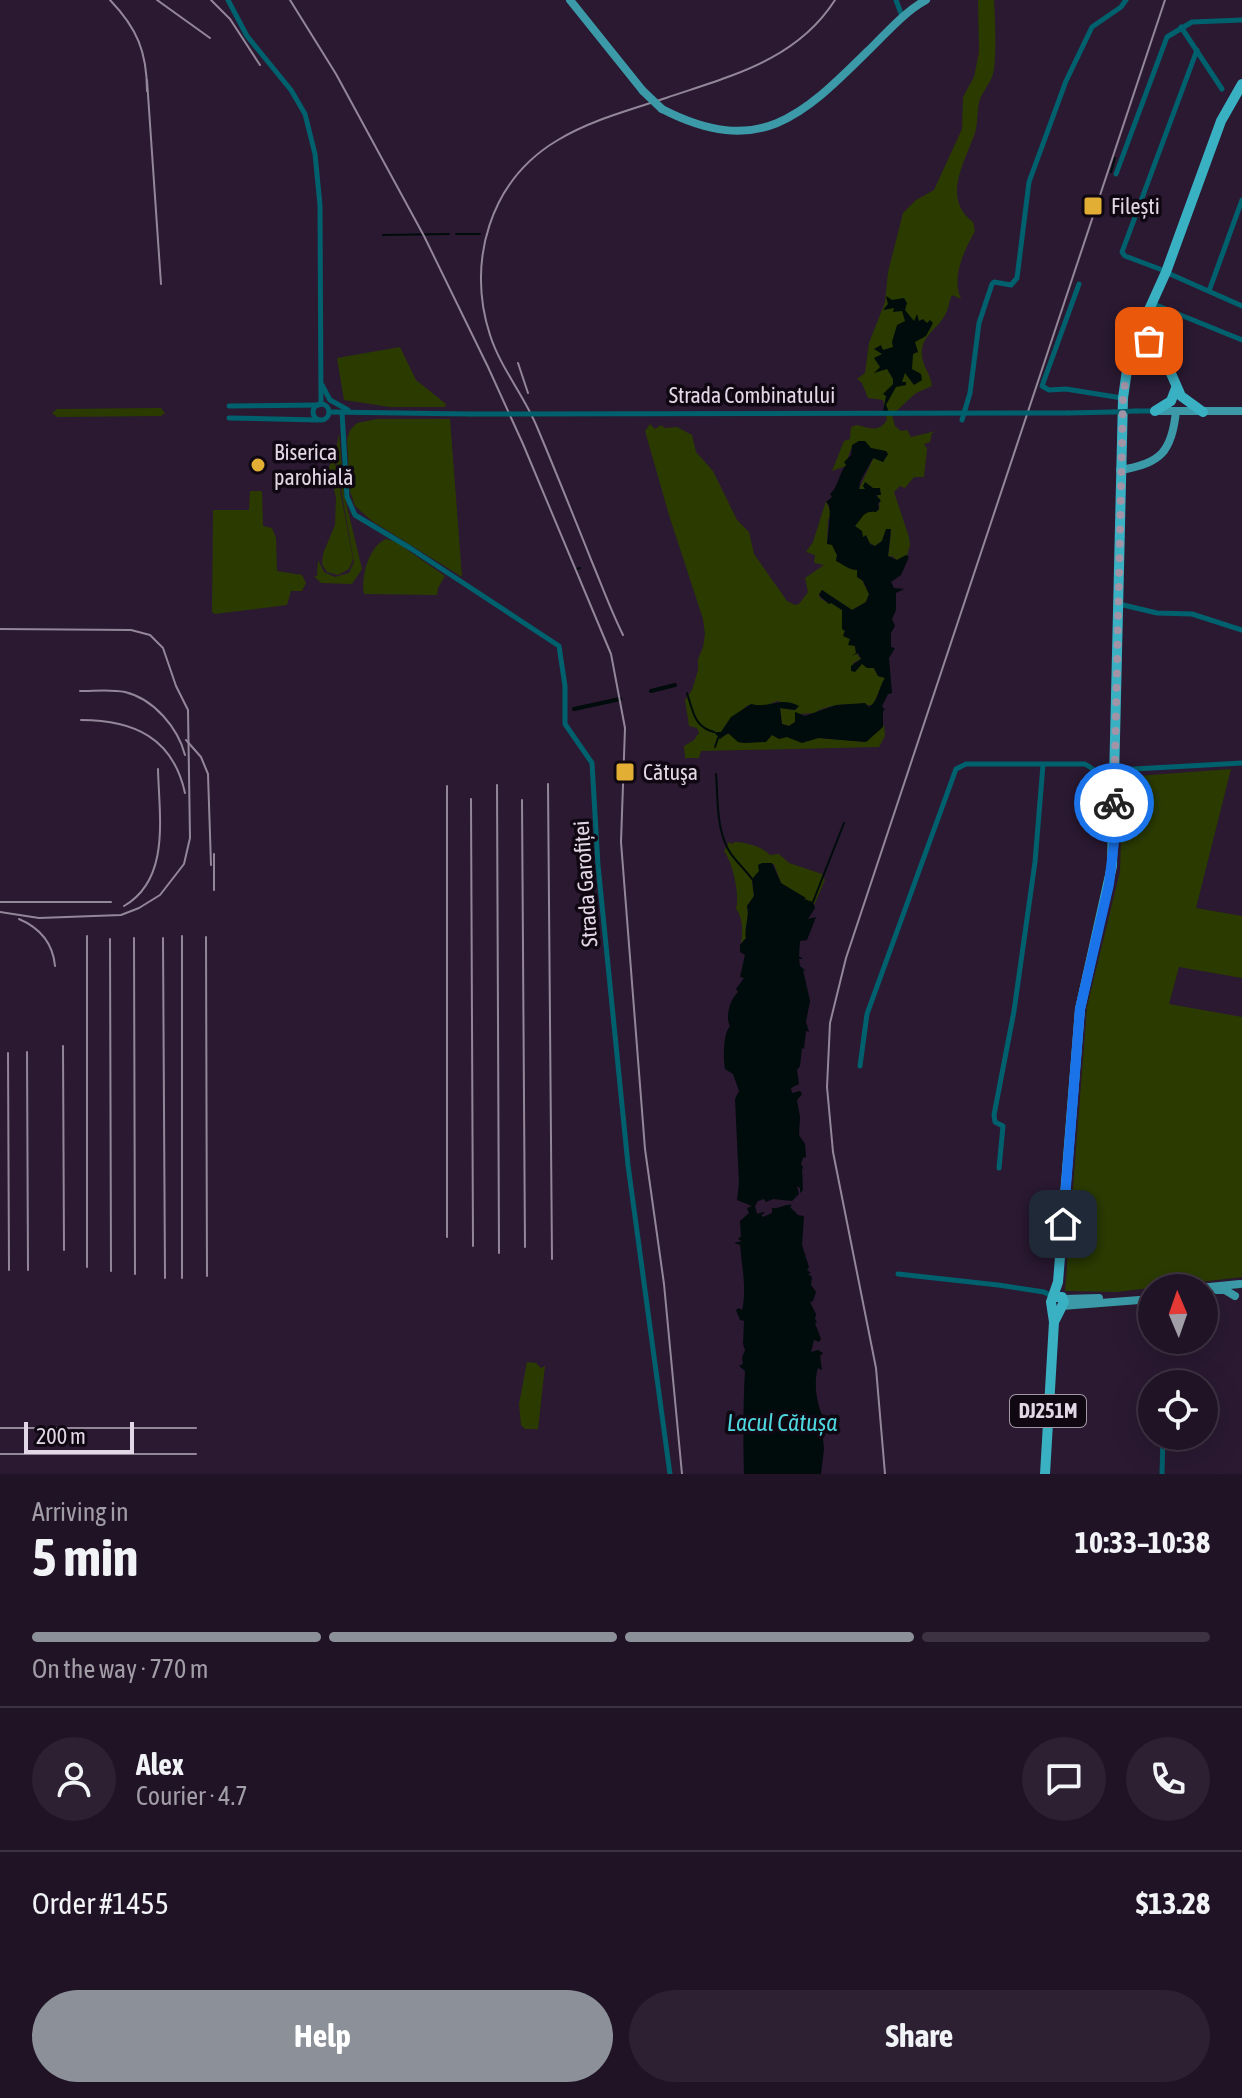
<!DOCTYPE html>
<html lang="en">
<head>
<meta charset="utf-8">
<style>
	:root { --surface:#201325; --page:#2d2032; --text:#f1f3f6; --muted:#a29ea7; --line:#3d3242; --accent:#8c9099 }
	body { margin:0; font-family:"Asap Condensed",sans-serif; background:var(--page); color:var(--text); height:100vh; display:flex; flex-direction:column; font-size:30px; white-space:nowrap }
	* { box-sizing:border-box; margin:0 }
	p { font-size:26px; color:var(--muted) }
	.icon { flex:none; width:44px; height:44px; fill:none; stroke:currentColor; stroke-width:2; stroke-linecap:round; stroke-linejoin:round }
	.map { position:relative; height:1474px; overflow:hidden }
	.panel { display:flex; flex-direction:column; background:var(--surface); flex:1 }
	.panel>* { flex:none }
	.needle { width:52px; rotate:358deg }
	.fabs { position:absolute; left:1138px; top:1274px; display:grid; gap:16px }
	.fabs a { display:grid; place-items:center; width:80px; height:80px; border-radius:50%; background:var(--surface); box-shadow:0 8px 32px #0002,0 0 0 2px var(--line); font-size:40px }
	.scale { position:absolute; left:24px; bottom:20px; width:110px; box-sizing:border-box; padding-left:8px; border:4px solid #e2d7e6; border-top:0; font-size:22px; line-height:28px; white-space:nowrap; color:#e2d7e6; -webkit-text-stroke:6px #0f0812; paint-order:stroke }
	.pin { position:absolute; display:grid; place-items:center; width:68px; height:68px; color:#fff; margin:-34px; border-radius:16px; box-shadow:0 4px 12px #0006 }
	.courier { position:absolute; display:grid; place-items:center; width:80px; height:80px; margin:-40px; border:6px solid #1a73e8; border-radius:50%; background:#fff; color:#222; box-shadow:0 2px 10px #0007 }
	.headline em { font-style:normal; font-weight:700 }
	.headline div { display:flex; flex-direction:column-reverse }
	.headline { display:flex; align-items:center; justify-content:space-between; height:136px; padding:0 32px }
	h1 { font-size:52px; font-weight:700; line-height:60px }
	.bar { display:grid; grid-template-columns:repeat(4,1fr); gap:12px 8px; align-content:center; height:96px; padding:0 32px }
	.bar i { height:10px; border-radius:6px; background:var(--line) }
	.bar .active { background:var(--accent) }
	.bar p { grid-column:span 4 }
	.line { display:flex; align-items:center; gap:20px; padding:0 32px; border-top:2px solid var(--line) }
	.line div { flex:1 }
	.round { display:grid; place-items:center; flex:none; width:84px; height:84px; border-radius:42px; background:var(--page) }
	.action { display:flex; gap:16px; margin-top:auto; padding:16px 32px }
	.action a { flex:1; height:92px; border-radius:48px; background:var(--accent); color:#fff; font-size:32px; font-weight:700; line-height:92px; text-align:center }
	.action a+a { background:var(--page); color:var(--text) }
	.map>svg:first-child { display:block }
	.green { fill:#2b3b00 }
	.water { fill:#000b0c }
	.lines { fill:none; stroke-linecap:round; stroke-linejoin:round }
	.stream { stroke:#000b0c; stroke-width:2 }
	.canal { stroke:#000b0c; stroke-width:4 }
	.minor { stroke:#00616e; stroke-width:5 }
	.major { stroke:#3b99a8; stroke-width:8 }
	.highway { stroke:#3ab0c3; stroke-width:10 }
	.rail { stroke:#948699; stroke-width:2 }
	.minor-bridge { stroke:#00616e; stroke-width:5 }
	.major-bridge { stroke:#3b99a8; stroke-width:8 }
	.done { stroke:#a294a7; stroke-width:8; stroke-dasharray:0 14.4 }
	.route { stroke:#1a73e8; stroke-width:10 }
	.poi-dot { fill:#e2af34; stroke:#0f0812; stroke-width:3 }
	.labels { text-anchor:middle; stroke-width:7; stroke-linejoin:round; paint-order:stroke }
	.shield { fill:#0f0812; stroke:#a399a6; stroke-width:2 }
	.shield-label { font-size:20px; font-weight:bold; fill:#e2d7e6 }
	.poi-label { font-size:22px; fill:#e2d7e6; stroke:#0f0812; text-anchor:start }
	.street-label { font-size:22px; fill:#e2d7e6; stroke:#0f0812 }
	.water-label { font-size:24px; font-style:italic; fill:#4fd7df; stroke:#0f0812 }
</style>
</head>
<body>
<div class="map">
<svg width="1242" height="1474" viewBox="0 0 1242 1474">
	<rect width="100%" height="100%" fill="#2a1931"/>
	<g class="green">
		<path d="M978,0h16c1,18 3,58 -1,74 -3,10 -11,18 -14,28 -2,10 -1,21 -4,31 -10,29 -34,65 -2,89l2,9c-11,20 -24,46 -14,68l-9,-4c-3,6 -3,12 -6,18 -8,17 -26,22 -24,43 1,11 9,19 10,30l-16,7 -24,22 3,11 6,5 6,-1 4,7 25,-6 -4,2 -2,9 -6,2 3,5 -3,28h-10l-9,11 -5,-2 -6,6 15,45 1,8 -3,11 -10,4 -5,-4 -4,1 3,-23 -5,-5 -4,12 -7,5 -13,-8 -7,-13 4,-8 8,-5 12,-2 1,-11 -3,-2 2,-3 -14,-12v8l-6,-1 15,-32 9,5 5,-8 -17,-5 -6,-8c-14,-1 -16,13 -19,25l-14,5 12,-30 6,-2 1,-12 6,-2c11,2 21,9 30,-5l-4,-20 -15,-2 -6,-15 -5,-4 8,-6 4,-30 16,-41 3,-30 15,-59 13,-13 18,-10 28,-61 1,-32 11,-20 5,-25z"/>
		<path d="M400,347l16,33 30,24 -1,3h-55l-46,-7 -7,-42z"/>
		<path d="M161,408l4,5 -4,3 -104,1 -5,-4 5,-4z"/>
		<path d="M377,419h73l12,158 -90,-56 -17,-15 -5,-15 -3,-52 3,-9 7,-7z"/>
		<path d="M650,424l5,5 6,-4 4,3 12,-1 15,8 4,17 17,19 24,49 12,12 5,22 33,47 8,4 4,-1 9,-12 -3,-14 19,-13 -10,-2 1,-8 -9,-3 7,-10 13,-41 5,12 -3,7 -1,24h5l5,11 -1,6 8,1 4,6 9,2 12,24 -3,8 -14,8 -30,-20 -3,4 1,4 9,6 2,-2 11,8v18l3,3 -2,4c7,3 13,10 13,18l5,6 -8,4 5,5 4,-4 11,3 5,9 7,2 -12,27c-21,1 -32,-4 -56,6l-1,2 -18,1 -3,8 -6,4 -7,-2 -2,-16 15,2 3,-4 -21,-5 -10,4h-19l-21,18 -6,9 -6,1 4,3 11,-2 12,9 24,-2 6,-6 15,2 15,5 17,-4 47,4 18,-17 1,11 -6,11 -178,4 -2,7h-14l-1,-12 10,-6 5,-7 -2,-5 -8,-2 -4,-26 7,-10 6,-20v-11l5,-12 2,-13 -2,-15 -34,-104 -24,-84z"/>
		<path d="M339,433l5,61 18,75 -10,15 -31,-1 -7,-7h3l1,-16 6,12 11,5 14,-4 5,-11 -19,-107z"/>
		<path d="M333,453l20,106 -4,10 -11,6 -11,-3 -5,-8 1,-10 12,-29 1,-27 -7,-30z"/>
		<path d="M250,491h12l1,35 9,2 4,10 1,33 25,4 4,8 -4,8h-11l-4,14 -72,9 -3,-2 1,-102h36z"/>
		<path d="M386,539l10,3 49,34 -7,12 -1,7 -73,-1c-3,-17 4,-47 22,-55z"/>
		<path d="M1231,769l-35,139 46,8v62l-63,-11 -10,37 73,13v260l-125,15 -52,-1 22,-284 33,-136 3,-94z"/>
		<path d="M729,842l3,2 3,-2c13,1 26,4 35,13l9,-1 10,9 33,11 3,6 -11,25 -33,-22 -7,-19 -16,1 2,6 -8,11 2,14 -7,10c3,12 -3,20 -1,32l-5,5c2,-11 2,-26 -5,-34 4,-14 -3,-46 -12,-58z"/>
		<path d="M527,1362l9,1 5,5 4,-2 -7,63h-13l-4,-4 -2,-21z"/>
	</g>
	<g class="water">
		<path d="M886,296l6,4 12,-2 3,5 -2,7 9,11 3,-7 2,7 4,-2 4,4 3,-3 3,3 -7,13 -11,6 3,10 -5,2 -1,15 9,5 1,6 -8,5 -9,-12 -3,9h4v3l-10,2 -10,18 4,9 -7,-2 3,-16 -3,-2 10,-10v-5l-6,-10 -13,4 6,-6 -6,-9 8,-4 -8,-5 7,-4 2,5 10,-3 -1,-5 5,-17 8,-4 -3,-10 -9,1 1,-4 -11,2 5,-6z"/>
		<path d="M859,441h6l6,7 15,3 2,3 -5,8 -10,-4 -13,24 -1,7h6l-2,-3 2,-4 8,6h7l1,7h-5l5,6 -3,2 1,6 -3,3c-13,-2 -14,7 -21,14l7,5 1,6 3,-2 4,9 5,2 7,-5 4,-12h5l-3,27 9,4 9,-5 3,2 -8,18 -10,7 3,6 10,1 -8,4v17l-4,9 3,7 -4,7v14l4,1 -6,10 3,35 -4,1 -6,12 3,4 -2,1v16l-17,15 -48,-4 -16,5 -15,-6 -8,2 -7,-4 -6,7 -22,1 -6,-1 -10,-9 -8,6 -6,-7h7l10,-15 20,-13c21,5 27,-8 48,2l-4,4 -15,-2 2,16 7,2 6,-4v-10l10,4 31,-11 29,-2 4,4c10,-6 9,-19 16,-29l-7,-2 -4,-8h-7l-5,-4 -7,8 -4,-1v-5l10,-7 -3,-6 -6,3 4,-3 -1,-7 -7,-1 2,-6 -7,-3 2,-5 -3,-2v-19l-11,-7 -2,1 -10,-9 3,-5 30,20 14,-8 3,-8 -6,-13 -6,-4v-7c-8,0 -14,-6 -21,-9l1,-6 -5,-10 -5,-1c1,-8 4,-32 2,-39l-3,-3 6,-5 -2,-3c8,-6 9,-21 16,-29l-2,-3 7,-7 1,-10z"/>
		<path d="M762,863h10l9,20 25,15 -2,1 9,3 2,6 -7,11 8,-2 -9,23 -7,1 -1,15 4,3h-4l1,7 6,5 -3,-1 7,31 -4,21 3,10 -3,-1 -2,18 -2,-1 -2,18 -3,4 2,14 -8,4 1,5 8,-2 2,3 -5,6 3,17 -1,18 6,9 1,13 -3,1 -2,6 3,5 -2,-1 1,22 -3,3v-5l-3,-2 2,8 -7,7 -19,-2 -7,3 -2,-3 -6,2 -3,5 2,8 6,-2 2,1 -4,2 2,2 9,-4v-5c8,1 12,-4 20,-3l-2,2 8,8 6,1 -2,29 7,22 -2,3 4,3 -3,1 4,3 -1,8 5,7 -3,9 -3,1 6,12 -1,5 2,3 -2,1 6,16 -2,3 -5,-2 -3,12 7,-2 5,3 -3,3 2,14 -4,-2c-5,15 -1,38 6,51l-3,1 3,29 -3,25h-77c-1,-33 -1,-69 1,-103l-6,-5 4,-2 -1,-6 3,-8 -2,-6 1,-23 -4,-1 -4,-10 3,-2 3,2c5,-21 0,-42 -2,-65l-6,-2 8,-2 -4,-2 3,-3 -1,-15 9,-8 -2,-5 5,-2 -15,-6 2,-18 -4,-83 4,-8 -6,-17 -8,-5c-2,-11 -2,-35 5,-43 -5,-9 0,-27 8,-34l-2,-3 8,-11 -4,-1 5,-22 -5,-3v-7l6,-7c-2,-11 4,-21 1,-32l7,-10 -2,-17 7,-8 -1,-6z"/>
	</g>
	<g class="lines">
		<g class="stream">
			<path d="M1111,172l4,-14"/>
			<path d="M456,234h24"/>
			<path d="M383,235l66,-1"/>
			<path d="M577,569l3,-1"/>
			<path d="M687,693c6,18 7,34 27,39"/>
			<path d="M715,747l3,-9"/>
			<path d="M716,774c2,23 0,53 12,75 5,10 17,20 24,30"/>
			<path d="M813,902l31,-79"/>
		</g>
		<g class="canal">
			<path d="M651,691l24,-6"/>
			<path d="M574,709l46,-10"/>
		</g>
		<g class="minor">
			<path d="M228,0l19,36 44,54 14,24 10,40 5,51 1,199"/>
			<path d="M896,0l6,16"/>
			<path d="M1181,27l41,62"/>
			<path d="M1116,174l51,-137 25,-15 50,-2"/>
			<path d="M1165,271l-40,-15 -3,-4 75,-202"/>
			<path d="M1170,274l72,32"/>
			<path d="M1079,284l-37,102 7,4 17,-1 56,9"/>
			<path d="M1209,291l33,-91"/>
			<path d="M1156,305l86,35"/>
			<path d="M322,385l8,15 18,10"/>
			<circle cx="321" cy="412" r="8"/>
			<path d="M229,406l90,-1"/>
			<path d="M1136,411h18"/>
			<path d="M329,412l141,2"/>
			<path d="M342,412l5,85 8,18 55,33 149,98 6,40v38l27,39 6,102 30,300 42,309"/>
			<path d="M1068,413l45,-1"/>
			<path d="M229,418l89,2"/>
			<path d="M962,420l8,-27 9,-70 13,-39 2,-2 17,3 6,-7 12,-96 37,-101 26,-54 29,-20 5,-7"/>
			<path d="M1119,604l38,9 35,1 50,16"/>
			<path d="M1116,770l126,-7"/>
			<path d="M860,1066l7,-52 89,-245 10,-5h119l17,11 1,24 8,5"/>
			<path d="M999,1168l4,-42 -8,-4 -1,-7 20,-104 21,-149 8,-97"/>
			<path d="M898,1274l100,11 46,7 10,5"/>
			<path d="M1162,1474l1,-38"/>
		</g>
		<g class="major">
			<path d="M570,0l73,91"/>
			<path d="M662,109c101,52 144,3 213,-65 16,-16 31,-33 51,-44"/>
			<path d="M1156,411h86"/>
			<path d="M1120,470c41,-6 52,-19 56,-59"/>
			<path d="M1199,1288l41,-4"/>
			<path d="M1217,1290h8l10,6"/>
			<path d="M1063,1299l36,-1"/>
			<path d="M1062,1306l90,-7"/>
		</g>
		<g class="highway">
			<path d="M1138,334l28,-62 55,-151 21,-37"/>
			<path d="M1150,337l12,16 19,43 22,16"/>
			<path d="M1155,411l16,-10 5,-13"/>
			<path d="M1054,1297h8l2,5 -9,18"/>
			<path d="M1045,1474l9,-152 -3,-20 7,-20 22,-273 32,-143 11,-468 4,-28 10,-33"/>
		</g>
		<g class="rail">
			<path d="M110,0c27,28 37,52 37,91"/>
			<path d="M157,0l53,38"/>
			<path d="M211,0l19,19 30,46"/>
			<path d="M290,0l46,74 88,162 64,131 35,77 88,210 14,74 -4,114 24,307 19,135 18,190"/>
			<path d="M147,80l14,204"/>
			<path d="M518,363l10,30"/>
			<path d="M0,629l131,1 19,5 13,13 13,38 12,24 2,128 -6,26 -24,31 -21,13 -18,7 -82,3 -39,-6"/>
			<path d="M623,635c-12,-24 -21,-49 -31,-73 -18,-45 -36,-90 -55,-135 -13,-32 -36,-58 -47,-92 -24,-73 0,-155 68,-195 33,-20 72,-30 108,-42 64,-22 130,-37 169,-98"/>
			<path d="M80,691c15,0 31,-2 45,1 29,7 53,36 60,63"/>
			<path d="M81,720c53,0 92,18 104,73"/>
			<path d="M186,740l15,17 7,17 3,91"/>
			<path d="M548,784l4,475"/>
			<path d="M497,785l2,468"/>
			<path d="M447,786v451"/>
			<path d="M471,799l2,447"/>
			<path d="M522,800l3,447"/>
			<path d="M214,854v36"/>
			<path d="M0,902h111"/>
			<path d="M124,906c47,-27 35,-91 34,-137"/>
			<path d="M19,919c21,9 34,25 36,47"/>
			<path d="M87,936v331"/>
			<path d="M182,936v342"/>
			<path d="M206,937l1,339"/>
			<path d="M134,938l1,336"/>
			<path d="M163,938l2,340"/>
			<path d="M110,939l1,332"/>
			<path d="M63,1046l1,204"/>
			<path d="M27,1052l1,218"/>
			<path d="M8,1053l1,217"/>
			<path d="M0,1428h196"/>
			<path d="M0,1454h196"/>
			<path d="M885,1474l-9,-106 -43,-216 -6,-65 3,-64 16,-65 319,-958"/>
		</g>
		<g class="minor-bridge">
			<path d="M1113,412l23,-1"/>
			<path d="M470,414l598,-1"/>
		</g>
		<path class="major-bridge" d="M643,91l19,18"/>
	</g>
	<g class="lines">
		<path class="done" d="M1114,803l9,-405 4,-28 10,-33 4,7 8,-3"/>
		<path class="route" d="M1063,1224l17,-215 29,-125 5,-42v-39"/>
	</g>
	<g class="poi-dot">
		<rect x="1083" y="196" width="20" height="20" rx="4"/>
		<circle cx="258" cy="465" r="8"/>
		<rect x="615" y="762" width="20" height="20" rx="4"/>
	</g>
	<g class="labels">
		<rect class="shield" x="1010" y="1395" width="76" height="32" rx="6"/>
		<g class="shield-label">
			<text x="1048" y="1418">DJ251M</text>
		</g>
		<g class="poi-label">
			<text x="1111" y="214">Filești</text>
			<text x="274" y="460">Biserica<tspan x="274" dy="25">parohială</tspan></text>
			<text x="643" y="780">Cătuşa</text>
		</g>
		<g class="street-label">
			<text x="752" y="403">Strada Combinatului</text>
			<text transform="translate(585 884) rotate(-94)" y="8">Strada Garofiței</text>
		</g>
		<g class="water-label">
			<text x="782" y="1431">Lacul Cătușa</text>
		</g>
	</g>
</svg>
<div class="fabs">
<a><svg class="needle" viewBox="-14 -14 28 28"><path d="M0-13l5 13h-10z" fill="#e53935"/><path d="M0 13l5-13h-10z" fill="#a29ea7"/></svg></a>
<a><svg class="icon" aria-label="locate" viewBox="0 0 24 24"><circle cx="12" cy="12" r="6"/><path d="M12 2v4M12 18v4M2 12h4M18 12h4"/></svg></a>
</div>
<div class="scale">200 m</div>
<div class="pin" style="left:1149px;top:341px;background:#ea580c"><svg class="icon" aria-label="bag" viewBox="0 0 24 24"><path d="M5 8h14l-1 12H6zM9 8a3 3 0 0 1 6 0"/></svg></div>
<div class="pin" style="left:1063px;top:1224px;background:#1f2937"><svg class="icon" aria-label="home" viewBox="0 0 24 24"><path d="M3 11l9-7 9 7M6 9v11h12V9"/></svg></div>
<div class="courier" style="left:1114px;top:803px"><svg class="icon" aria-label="bike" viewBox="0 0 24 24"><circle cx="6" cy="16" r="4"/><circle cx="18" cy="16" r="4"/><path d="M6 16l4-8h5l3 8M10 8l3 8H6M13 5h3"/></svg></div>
</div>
<section class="panel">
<div class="headline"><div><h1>5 min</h1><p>Arriving in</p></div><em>10:33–10:38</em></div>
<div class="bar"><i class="active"></i><i class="active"></i><i class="active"></i><i></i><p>On the way · 770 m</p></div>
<div class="line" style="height:144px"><a class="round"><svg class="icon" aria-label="person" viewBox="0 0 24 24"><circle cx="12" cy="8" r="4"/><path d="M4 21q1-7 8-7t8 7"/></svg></a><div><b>Alex</b><p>Courier · 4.7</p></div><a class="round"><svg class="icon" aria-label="chat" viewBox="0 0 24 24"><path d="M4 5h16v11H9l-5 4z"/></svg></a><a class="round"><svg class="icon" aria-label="phone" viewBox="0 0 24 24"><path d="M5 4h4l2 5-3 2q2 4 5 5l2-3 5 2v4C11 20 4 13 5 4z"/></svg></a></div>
<div class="line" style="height:104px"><div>Order #1455</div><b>$13.28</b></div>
<div class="action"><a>Help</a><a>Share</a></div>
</section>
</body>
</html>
